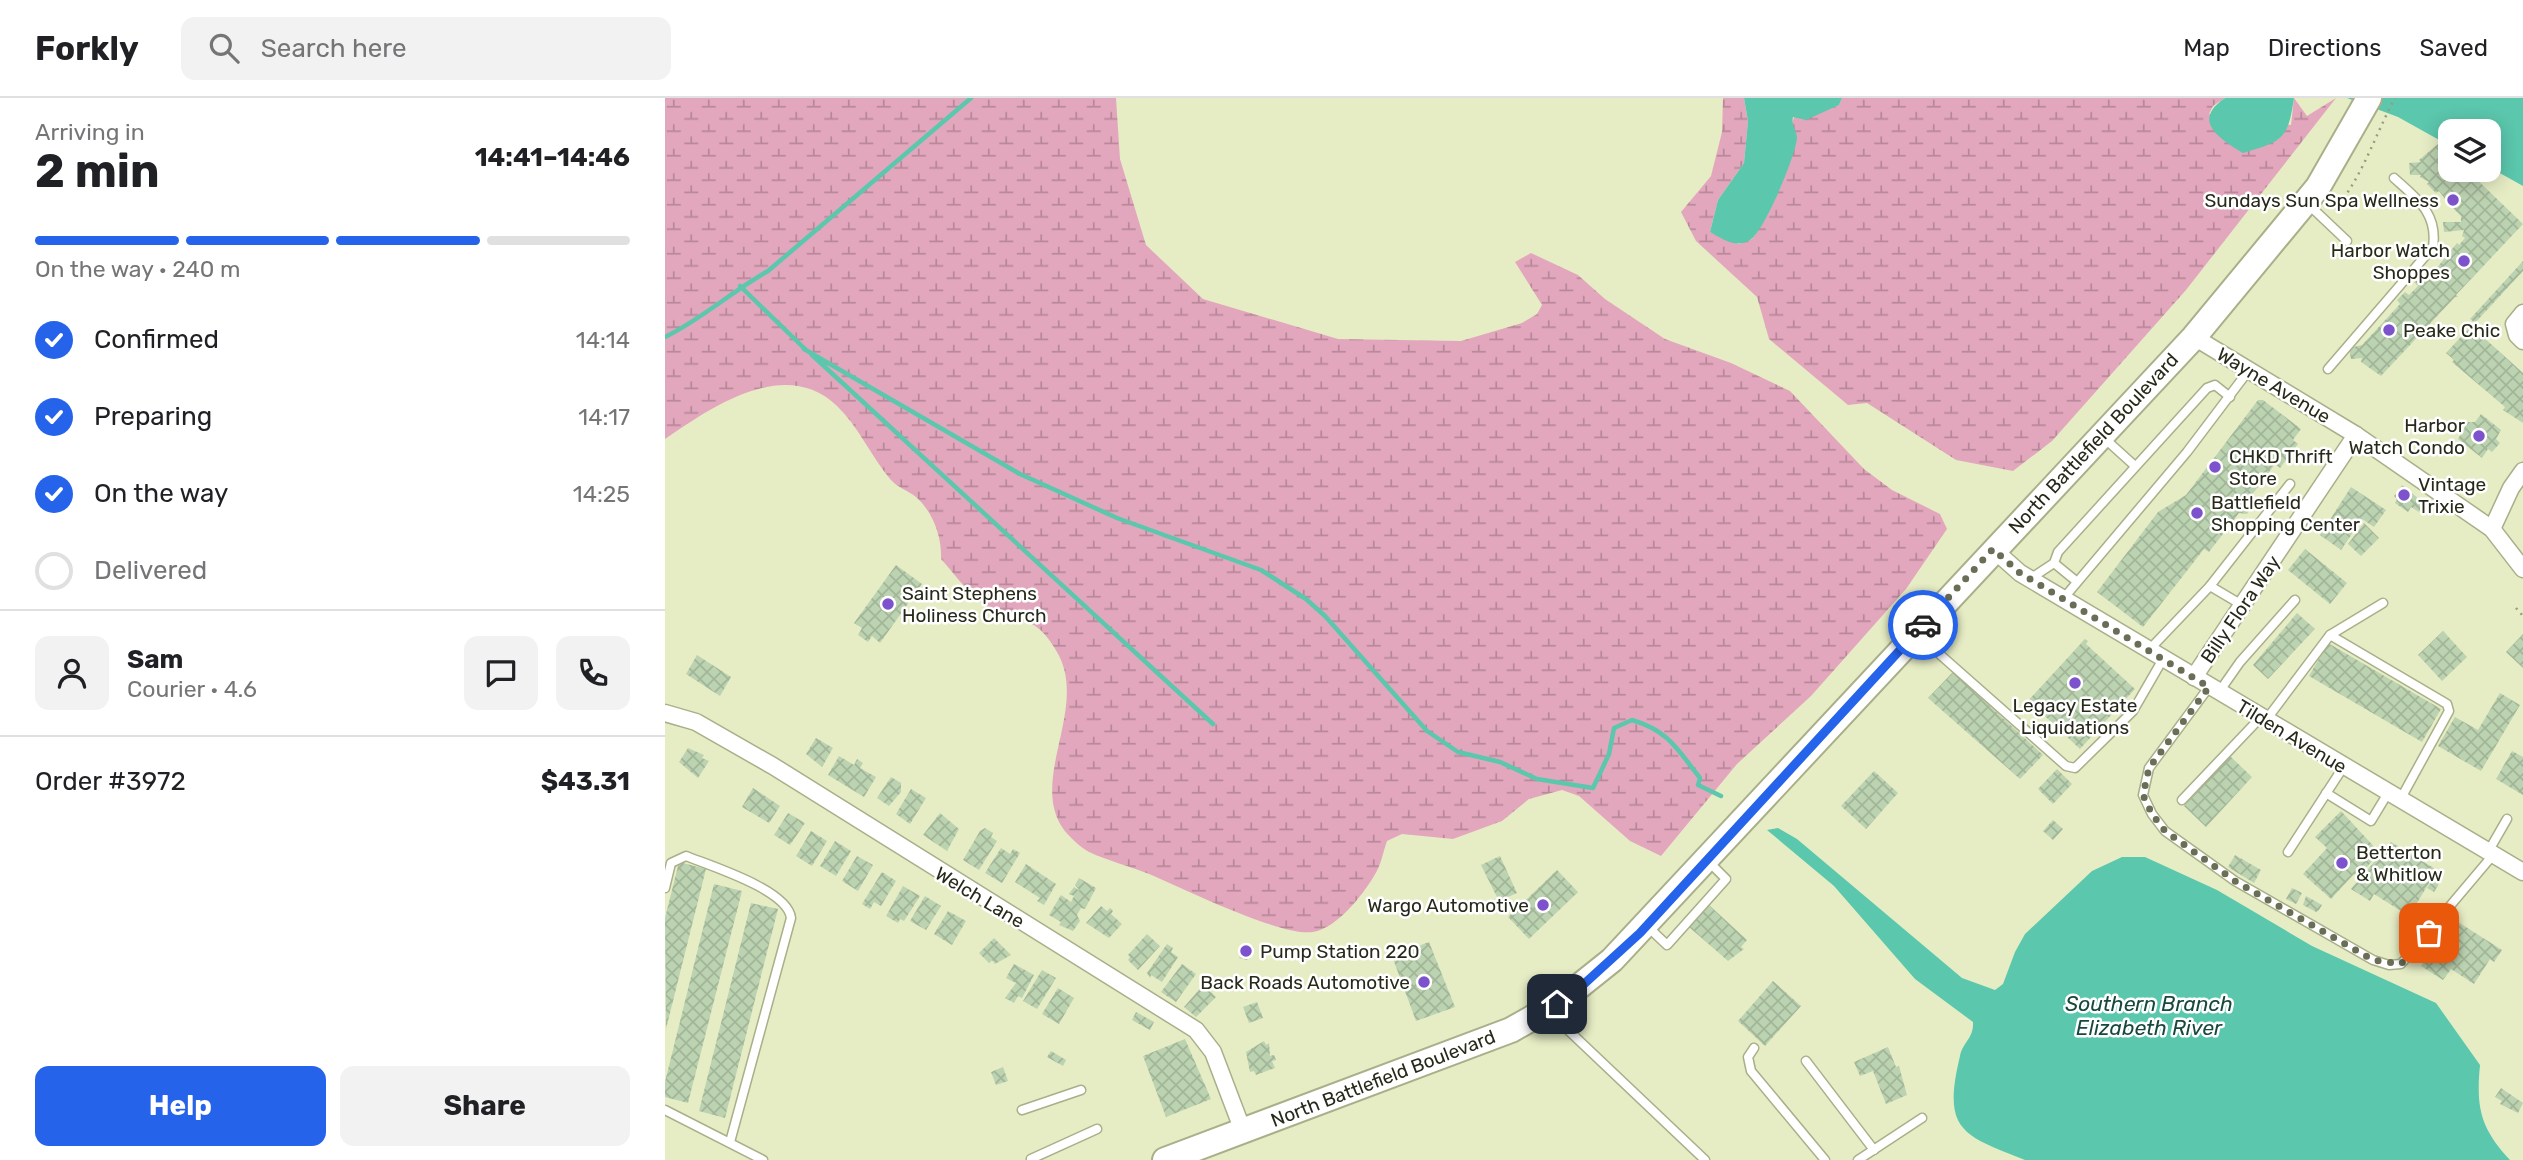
<!DOCTYPE html>
<html lang="en">
<head>
<meta charset="utf-8">
<style>
	:root { --surface:#fff; --page:#f2f2f2; --text:#202124; --muted:#757577; --line:#e0e0e0; --accent:#2563eb }
	body { margin:0; font-family:Rubik,sans-serif; background:var(--page); color:var(--text); height:100vh; display:flex; flex-direction:column; font-size:26px; white-space:nowrap }
	* { box-sizing:border-box; margin:0 }
	p { font-size:23px; color:var(--muted) }
	.icon { flex:none; width:38px; height:38px; fill:none; stroke:currentColor; stroke-width:2; stroke-linecap:round; stroke-linejoin:round }
	.map { position:relative; flex:1; overflow:hidden }
	.details { display:flex; flex-direction:column; background:var(--surface); width:665px }
	.details>* { flex:none }
	.fabs { position:absolute; left:1773px; top:21px; display:grid; gap:14px }
	.fabs a { display:grid; place-items:center; width:63px; height:63px; border-radius:14px; background:var(--surface); box-shadow:0 4px 18px #0003; font-size:35px }
	.pin { position:absolute; display:grid; place-items:center; width:60px; height:60px; color:#fff; margin:-30px; border-radius:14px; box-shadow:0 4px 10px #0006 }
	.courier { position:absolute; display:grid; place-items:center; width:70px; height:70px; margin:-35px; border:5px solid #2563eb; border-radius:50%; background:#fff; color:#222; box-shadow:0 2px 9px #0007 }
	.summary em { font-style:normal; font-weight:700 }
	.summary div { display:flex; flex-direction:column-reverse }
	.summary { display:flex; align-items:center; justify-content:space-between; height:119px; padding:0 35px }
	h1 { font-size:46px; font-weight:700; line-height:52px }
	.bar { display:grid; grid-template-columns:repeat(4,1fr); gap:10px 7px; align-content:center; height:84px; padding:0 35px }
	.bar i { height:9px; border-radius:5px; background:var(--line) }
	.bar .selected { background:var(--accent) }
	.bar p { grid-column:span 4 }
	.line { display:flex; align-items:center; gap:18px; padding:0 35px; border-top:2px solid var(--line) }
	.line div { flex:1 }
	.round { display:grid; place-items:center; flex:none; width:74px; height:74px; border-radius:14px; background:var(--page) }
	ol { padding:0 35px; list-style:none }
	li { display:flex; align-items:center; gap:21px; height:77px }
	li p { margin-inline-start:auto }
	li .icon { padding:7px; border-radius:50%; background:var(--accent); color:#fff; stroke-width:4 }
	li:last-child { color:var(--muted) }
	li i { width:38px; height:38px; border:4px solid var(--line); border-radius:50% }
	.button { display:flex; gap:14px; margin-top:auto; padding:14px 35px }
	.button a { flex:1; height:80px; border-radius:14px; background:var(--accent); color:#fff; font-size:28px; font-weight:700; line-height:80px; text-align:center }
	.button a+a { background:var(--page); color:var(--text) }
	header { display:flex; align-items:center; gap:42px; box-sizing:border-box; height:98px; padding:0 35px; background:var(--surface); border-bottom:2px solid var(--line) }
	header strong { font-size:33px }
	nav { display:flex; gap:38px; margin-inline-start:auto; font-size:24px }
	.search { width:490px; height:63px; background:var(--page); display:flex; align-items:center; gap:18px; box-sizing:border-box; padding:0 24px; border-radius:14px; color:var(--muted); font-size:26px }
	main { display:flex; flex:1; min-height:0 }
	.map>svg:first-child { display:block }
	.wetland { fill:url(#wetland-marsh) }
	.water { fill:#5bc7ad }
	.lines { fill:none; stroke-linecap:round; stroke-linejoin:round }
	.stream { stroke:#5bc7ad; stroke-width:4.5 }
	.building { fill:url(#building-cross-hatch) }
	.service-casing { stroke:#a9af89; stroke-width:11 }
	.minor-casing { stroke:#a9af89; stroke-width:19 }
	.primary-casing { stroke:#a9af89; stroke-width:28 }
	.path { stroke:#979c7e; stroke-width:2.5; stroke-dasharray:2 5; stroke-linecap:butt }
	.service { stroke:#fff; stroke-width:8 }
	.minor { stroke:#fff; stroke-width:16 }
	.primary { stroke:#fff; stroke-width:24 }
	.done { stroke:#6a6e56; stroke-width:7; stroke-dasharray:0 12.6 }
	.route { stroke:#2563eb; stroke-width:9 }
	.poi-dot { fill:#7c53cc; stroke:#fff; stroke-width:2.5 }
	.labels { text-anchor:middle; stroke-width:5; stroke-linejoin:round; paint-order:stroke }
	.poi-label { font-size:19px; fill:#272a1a; stroke:#fff; text-anchor:start }
	.street-label { font-size:19px; fill:#272a1a; stroke:#fff }
	.water-label { font-size:21px; font-style:italic; fill:#18483d; stroke:#fff }
</style>
</head>
<body>
<header>
<strong>Forkly</strong>
<div class="search"><svg class="icon" aria-label="search" viewBox="0 0 24 24"><circle cx="10" cy="10" r="6"/><path d="M15 15l6 6"/></svg>Search here</div>
<nav><a>Map</a><a>Directions</a><a>Saved</a></nav>
</header>
<main>
<section class="details">
<div class="summary"><div><h1>2 min</h1><p>Arriving in</p></div><em>14:41–14:46</em></div>
<div class="bar"><i class="selected"></i><i class="selected"></i><i class="selected"></i><i></i><p>On the way · 240 m</p></div>
<ol>
<li><svg class="icon" aria-label="check" viewBox="0 0 24 24"><path d="M5 12l5 5 9-10"/></svg>Confirmed<p>14:14</p></li>
<li><svg class="icon" aria-label="check" viewBox="0 0 24 24"><path d="M5 12l5 5 9-10"/></svg>Preparing<p>14:17</p></li>
<li><svg class="icon" aria-label="check" viewBox="0 0 24 24"><path d="M5 12l5 5 9-10"/></svg>On the way<p>14:25</p></li>
<li><i></i>Delivered</li>
</ol>
<div class="line" style="height:126px"><a class="round"><svg class="icon" aria-label="person" viewBox="0 0 24 24"><circle cx="12" cy="8" r="4"/><path d="M4 21q1-7 8-7t8 7"/></svg></a><div><b>Sam</b><p>Courier · 4.6</p></div><a class="round"><svg class="icon" aria-label="chat" viewBox="0 0 24 24"><path d="M4 5h16v11H9l-5 4z"/></svg></a><a class="round"><svg class="icon" aria-label="phone" viewBox="0 0 24 24"><path d="M5 4h4l2 5-3 2q2 4 5 5l2-3 5 2v4C11 20 4 13 5 4z"/></svg></a></div>
<div class="line" style="height:91px"><div>Order #3972</div><b>$43.31</b></div>
<div class="button"><a>Help</a><a>Share</a></div>
</section>
<div class="map">
<svg width="1858" height="1062" viewBox="0 0 1858 1062">
	<defs>
		<pattern id="wetland-marsh" width="20" height="14" patternUnits="userSpaceOnUse" patternTransform="scale(1.75)"><rect width="20" height="14" fill="#e3a7bd"/><path d="M1 5h8M5 5V1M11 12h8M15 12V8" fill="none" stroke="#b88899"/></pattern>
		<pattern id="building-cross-hatch" width="8" height="8" patternUnits="userSpaceOnUse" patternTransform="scale(1.75)"><rect width="8" height="8" fill="#bcd3b1"/><path d="M0 0l8 8M0 8l8-8" fill="none" stroke="#a2b598"/></pattern>
	</defs>
	<rect width="100%" height="100%" fill="#e6edc5"/>
	<g class="wetland">
		<path d="M0,0h451l4,61 26,86 57,54 135,40 123,2 61,-18 15,-9 5,-9 -27,-43 16,-9 47,22 27,24 60,40 66,24 59,28 74,78 28,21 48,24 7,15 -41,60 -95,107 -74,68 -76,92 -31,-15 -51,-45 -17,-6 -33,9 -27,22 -49,18 -51,-5 -15,7c-4,11 -6,25 -13,35 -12,20 -37,52 -61,56 -32,5 -131,-44 -164,-58 -19,-8 -41,-13 -60,-22 -8,-4 -22,-17 -27,-25 -32,-50 27,-120 -5,-175 -23,-40 -37,-27 -68,-44 -19,-11 -34,-34 -48,-49 1,-22 -8,-47 -25,-62 -9,-7 -18,-9 -26,-18 -19,-23 -32,-53 -53,-73 -52,-50 -125,1 -172,33z"/>
		<path d="M1058,0h21l4,23 -4,42 -26,37 -8,32 29,12 13,-5 6,-8 36,-114h9l36,-12 3,-7h383l-12,8 -4,8 82,11 3,-27 13,18 29,-18 -150,192 -134,151 -39,30 -57,-11 -89,-57 -19,2 -79,-66 -12,-42 -61,-56 -15,-29 30,-36 11,-44z"/>
	</g>
	<g class="water">
		<path d="M1079,0h98l-3,7 -33,15 -13,-3c-2,8 3,12 4,20 0,16 -33,95 -47,103 -14,9 -27,-1 -40,-8l8,-32 26,-37 4,-42z"/>
		<path d="M1560,0h69c-6,42 -12,43 -51,55 -24,-15 -52,-32 -18,-55z"/>
		<path d="M1682,0h176v88l-34,-19v-36h-39v15l-52,-29z"/>
		<path d="M1113,730l19,11 165,139 33,12 8,-6 12,-32 10,-18 67,-63 30,-14h23l72,33 95,56 124,57 44,62c-4,42 0,63 30,95h-485c-63,-25 -83,-29 -65,-104 3,-14 14,-18 13,-34l-58,-43 -81,-93 -67,-56z"/>
	</g>
	<g class="lines">
		<g class="stream">
			<path d="M75,188l65,63"/>
			<path d="M0,239c37,-18 67,-46 103,-66l203,-173"/>
			<path d="M139,251l216,125 97,44 144,52 45,29 19,17 102,115 31,21 42,10 37,17 56,9 16,-34 5,-26 18,-8c37,11 45,29 68,58l-2,7 23,11"/>
			<path d="M147,257l401,369"/>
		</g>
	</g>
	<g class="building">
		<path d="M1774,45l11,11v16h17l56,54 -67,71 2,2h-3l-74,79 -20,-14 1,-4 -11,1 -2,-11 13,-3 38,-41 -3,-4 8,-8 4,3 9,-9 -4,-4 8,-9 3,4 11,-8 21,-26 2,2 6,-7 -3,-2 2,-6 -20,2 -1,-10h18v-6l-10,-10 2,-2h-4l-10,-13 -3,2 -9,-9 2,-2 -9,-5 1,-2h-11l-1,-12 12,-1 -2,-2z"/>
		<path d="M1858,163v10l-48,52 -5,-4z"/>
		<path d="M1806,228l52,47v50l-20,-13 2,-3 -53,-45 2,-2 -8,-7z"/>
		<path d="M1593,302h5l38,29 -8,11 5,4 -18,24 -5,-4 -29,39 4,-5 5,4 -8,12 -8,-1 -30,39 -5,-3 -61,78 -46,-35 61,-80 28,-17z"/>
		<path d="M1816,316l20,16 -5,9 4,4 -8,9 -4,-3 -6,9 -24,-19 10,-17h7z"/>
		<path d="M1737,387l23,19 -6,8 -8,-5 -3,5 -13,-9 2,-4 -3,-3z"/>
		<path d="M1686,389l35,23 -12,17 -12,-8 -21,31 -21,-15z"/>
		<path d="M1699,425l15,15 -18,18 -13,-12z"/>
		<path d="M1640,451l42,34 -17,21 -42,-34z"/>
		<path d="M231,467l26,19 -42,59 -8,-7 -4,6 -10,-7 4,-7 -8,-5z"/>
		<path d="M1632,515l18,16 -47,50 -15,-14z"/>
		<path d="M1778,533l24,26 -25,24 -24,-26z"/>
		<path d="M1858,536v34l-17,-16z"/>
		<path d="M1420,541l3,2 -2,3 49,45 -55,60 -49,-46 -2,3 -3,-3z"/>
		<path d="M1663,545l113,66 -19,33 -113,-66z"/>
		<path d="M32,557l34,22 -11,19 -34,-22z"/>
		<path d="M1288,574l90,83 -23,24 -92,-81z"/>
		<path d="M1835,595l20,12 -39,66 -43,-25 17,-29 23,13z"/>
		<path d="M151,640l17,10 -11,19 -16,-13z"/>
		<path d="M23,650l16,7 -2,3 7,3 -11,17 -19,-16z"/>
		<path d="M1847,653l11,6v38l-27,-16z"/>
		<path d="M174,658l15,9 3,-6 6,4 -3,5 16,9 -12,20 -36,-22z"/>
		<path d="M1565,658l22,21 -46,50 -22,-21z"/>
		<path d="M1392,671l15,15 -19,20 -15,-15z"/>
		<path d="M1209,673l24,22 -32,36 -25,-23z"/>
		<path d="M226,679l10,6v9l-12,14 -12,-8z"/>
		<path d="M88,690l27,18 -11,17 -27,-16z"/>
		<path d="M246,691l15,9 -16,26 -14,-10z"/>
		<path d="M1676,713l39,42 -23,24 -3,-3 -23,25 -28,-25 24,-26 -12,-11z"/>
		<path d="M123,715l17,10 -15,22 -16,-10z"/>
		<path d="M275,715l19,16 -12,22 -24,-16z"/>
		<path d="M1388,722l10,9 -10,11 -10,-9z"/>
		<path d="M320,730l8,5 -2,4 6,4 -18,29 -16,-10 17,-29z"/>
		<path d="M146,733l16,10 -15,25 -16,-10z"/>
		<path d="M170,743l16,10 -15,25 -16,-10z"/>
		<path d="M1726,744l46,28 -28,46 -35,-22 -4,7 -19,-12z"/>
		<path d="M336,750l9,6 3,-5 7,4 -18,30 -17,-10z"/>
		<path d="M1570,757l26,15 -7,13 -26,-16z"/>
		<path d="M192,758l16,9 -15,26 -16,-10z"/>
		<path d="M835,758l17,37 -18,8 -18,-36z"/>
		<path d="M14,764l27,7 -40,160 -1,-111z"/>
		<path d="M361,766l30,20 -12,21 -7,-4 3,-3 -25,-16z"/>
		<path d="M892,772l21,22 -49,47 -21,-22z"/>
		<path d="M217,774l14,9 -15,25 -7,-4 -4,7 -8,-5z"/>
		<path d="M1771,776l6,5 -8,13 -7,-4z"/>
		<path d="M414,780l17,10 -11,21 -4,-1 -4,7 3,6 -7,10 -14,-6 2,-3 -12,-7 12,-20 10,7 3,-6 -5,-2 5,-7 6,4 -5,-6z"/>
		<path d="M49,786l28,7 -54,212 -23,-6v-15z"/>
		<path d="M238,788l17,10 -16,25 -4,-2 -2,4 -12,-7z"/>
		<path d="M1627,790l10,5 -6,11 -10,-5z"/>
		<path d="M260,798l16,10 -15,24 -16,-9z"/>
		<path d="M1641,798l16,9 -3,5 -3,2 -13,-7z"/>
		<path d="M86,805l27,6 -53,209 -26,-7z"/>
		<path d="M1044,807l38,35 -6,7 3,2 -16,12 -39,-34z"/>
		<path d="M436,808l6,5 3,-3 3,3 -2,3 11,10 -13,14 -23,-15z"/>
		<path d="M283,813l18,10 -14,24 -18,-11z"/>
		<path d="M1790,822l47,30 -8,12 -4,-3 -16,25 -23,-15 -8,11 -22,-14 23,-37 3,2z"/>
		<path d="M482,836l13,12 -22,24 -10,-10 2,-3 -2,-2z"/>
		<path d="M329,840l17,17 -16,9 -3,-4 -3,3 -10,-10z"/>
		<path d="M764,844l26,65 -39,14 -24,-65z"/>
		<path d="M581,845l8,4 -7,13 -8,-2z"/>
		<path d="M502,846l6,4 -2,4 7,5 -16,25 -11,-7 -1,3 -3,-5z"/>
		<path d="M349,866l20,11 -12,23 -4,-2 -4,7 -9,-5 11,-15 -10,-5z"/>
		<path d="M517,866l14,10 -20,28 -15,-10z"/>
		<path d="M377,872l14,8 -19,31 -14,-8z"/>
		<path d="M1108,883l28,25 -36,40 -27,-25z"/>
		<path d="M538,887l13,12 -20,20 -12,-10z"/>
		<path d="M393,890l16,10 -15,26 -17,-10z"/>
		<path d="M592,904l6,16 -14,5 -6,-16z"/>
		<path d="M471,914l18,10 -4,8 -18,-10z"/>
		<path d="M520,941l26,60 -45,18 -23,-61z"/>
		<path d="M599,943l2,4 3,-2 1,13 4,-1 2,5 -4,1 3,7 -19,7 -2,-4 -4,1 -4,-20z"/>
		<path d="M1223,949l8,20 3,-1 8,29 -21,9 -13,-33 -13,5 -6,-14z"/>
		<path d="M386,953l15,9 -3,6 -16,-9z"/>
		<path d="M338,969l5,14 -12,4 -5,-13z"/>
		<path d="M1836,990l22,15 -5,10 -18,-9 2,-3 -7,-4z"/>
	</g>
	<g class="lines">
		<defs>
			<g id="service">
				<path d="M1644,107l38,36"/>
				<path d="M1663,271l105,-122c5,-34 -16,-48 -39,-69"/>
				<path d="M1439,340l31,28"/>
				<path d="M1365,481l24,-16"/>
				<path d="M1411,483l-22,-18 4,-11 149,-164 8,-3 15,12"/>
				<path d="M1545,488l80,-102"/>
				<path d="M1398,501l124,-147 62,-82"/>
				<path d="M1665,537l117,69 2,7 -49,89"/>
				<path d="M1254,538l147,130 9,2 58,-57 30,-52"/>
				<path d="M1484,552l61,-64 32,19"/>
				<path d="M1544,589l-60,81 -6,27 9,19 13,17 70,50 138,79 16,5 12,-1 92,-109"/>
				<path d="M1554,594l21,-30 55,-62"/>
				<path d="M1601,622l64,-85 53,-32"/>
				<path d="M1661,695l45,28 17,-28"/>
				<path d="M1517,702l79,-83"/>
				<path d="M1623,754l56,-86"/>
				<path d="M1823,754l19,-33"/>
				<path d="M0,790l6,-25 15,-7c25,10 102,34 105,62l-61,224"/>
				<path d="M982,828l20,19 59,-66 -17,-17"/>
				<path d="M884,914l156,148"/>
				<path d="M1089,950l-6,9 3,14 74,89"/>
				<path d="M1141,963l68,89"/>
				<path d="M0,1012l98,50"/>
				<path d="M357,1012l59,-20"/>
				<path d="M366,1061l66,-30"/>
				<path d="M1193,1062l64,-42"/>
			</g>
			<g id="minor">
				<path d="M1858,215l-9,11 3,11 6,6"/>
				<path d="M1529,239l162,98 136,94 31,40"/>
				<path d="M1827,431l19,-41 12,-17"/>
				<path d="M1328,451l27,24 503,299"/>
				<path d="M1529,579l162,-242"/>
				<path d="M0,615l31,9 77,44 423,264 17,22 30,79"/>
			</g>
			<path id="primary" d="M500,1062l346,-130 46,-26 55,-44 582,-623 124,-150 51,-89"/>
		</defs>
		<use href="#service" class="service-casing"/>
		<use href="#minor" class="minor-casing"/>
		<use href="#primary" class="primary-casing"/>
		<g class="path">
			<path d="M1670,111c27,-31 40,-74 60,-111"/>
			<path d="M1851,510l7,8"/>
		</g>
		<use href="#service" class="service"/>
		<use href="#minor" class="minor"/>
		<use href="#primary" class="primary"/>
	</g>
	<g class="lines">
		<path class="done" d="M1258,527l70,-76 27,24 189,114 -60,81 -6,27 9,19 13,17 70,50 138,79 28,4 28,-31"/>
		<path class="route" d="M892,906l27,-20 56,-51 283,-308"/>
	</g>
	<g class="poi-dot">
		<circle cx="1788" cy="102" r="7"/>
		<circle cx="1799" cy="163" r="7"/>
		<circle cx="1724" cy="232" r="7"/>
		<circle cx="1814" cy="338" r="7"/>
		<circle cx="1550" cy="369" r="7"/>
		<circle cx="1739" cy="397" r="7"/>
		<circle cx="1532" cy="415" r="7"/>
		<circle cx="223" cy="506" r="7"/>
		<circle cx="1410" cy="585" r="7"/>
		<circle cx="1677" cy="765" r="7"/>
		<circle cx="878" cy="807" r="7"/>
		<circle cx="581" cy="853" r="7"/>
		<circle cx="759" cy="884" r="7"/>
	</g>
	<g class="labels">
		<g class="poi-label">
			<text x="1774" y="109" text-anchor="end">Sundays Sun Spa Wellness</text>
			<text x="1785" y="159" text-anchor="end">Harbor Watch<tspan x="1785" dy="22">Shoppes</tspan></text>
			<text x="1738" y="239">Peake Chic</text>
			<text x="1800" y="334" text-anchor="end">Harbor<tspan x="1800" dy="22">Watch Condo</tspan></text>
			<text x="1564" y="365">CHKD Thrift<tspan x="1564" dy="22">Store</tspan></text>
			<text x="1753" y="393">Vintage<tspan x="1753" dy="22">Trixie</tspan></text>
			<text x="1546" y="411">Battlefield<tspan x="1546" dy="22">Shopping Center</tspan></text>
			<text x="237" y="502">Saint Stephens<tspan x="237" dy="22">Holiness Church</tspan></text>
			<text x="1410" y="614" text-anchor="middle">Legacy Estate<tspan x="1410" dy="22">Liquidations</tspan></text>
			<text x="1691" y="761">Betterton<tspan x="1691" dy="22">&amp; Whitlow</tspan></text>
			<text x="864" y="814" text-anchor="end">Wargo Automotive</text>
			<text x="595" y="860">Pump Station 220</text>
			<text x="745" y="891" text-anchor="end">Back Roads Automotive</text>
		</g>
		<g class="street-label">
			<text transform="translate(1609 287) rotate(31)" y="7">Wayne Avenue</text>
			<text transform="translate(1428 345) rotate(-47)" y="7">North Battlefield Boulevard</text>
			<text transform="translate(1575 511) rotate(-56)" y="7">Billy Flora Way</text>
			<text transform="translate(1627 638) rotate(31)" y="7">Tilden Avenue</text>
			<text transform="translate(315 799) rotate(31)" y="7">Welch Lane</text>
			<text transform="translate(718 980) rotate(-21)" y="7">North Battlefield Boulevard</text>
		</g>
		<g class="water-label">
			<text x="1484" y="913">Southern Branch<tspan x="1484" dy="24">Elizabeth River</tspan></text>
		</g>
	</g>
</svg>
<div class="fabs">
<a><svg class="icon" aria-label="layers" viewBox="0 0 24 24"><path d="M12 4l9 5-9 5-9-5zM3 14l9 5 9-5"/></svg></a>
</div>
<div class="pin" style="left:1764px;top:835px;background:#ea580c"><svg class="icon" aria-label="bag" viewBox="0 0 24 24"><path d="M5 8h14l-1 12H6zM9 8a3 3 0 0 1 6 0"/></svg></div>
<div class="pin" style="left:892px;top:906px;background:#1f2937"><svg class="icon" aria-label="home" viewBox="0 0 24 24"><path d="M3 11l9-7 9 7M6 9v11h12V9"/></svg></div>
<div class="courier" style="left:1258px;top:527px"><svg class="icon" aria-label="car" viewBox="0 0 24 24"><path d="M5 17H2v-5l4-1 3-4h7l3 4 3 1v5h-3M9 17h6M6 11h13"/><circle cx="7" cy="17" r="2"/><circle cx="17" cy="17" r="2"/></svg></div>
</div>
</main>
</body>
</html>
